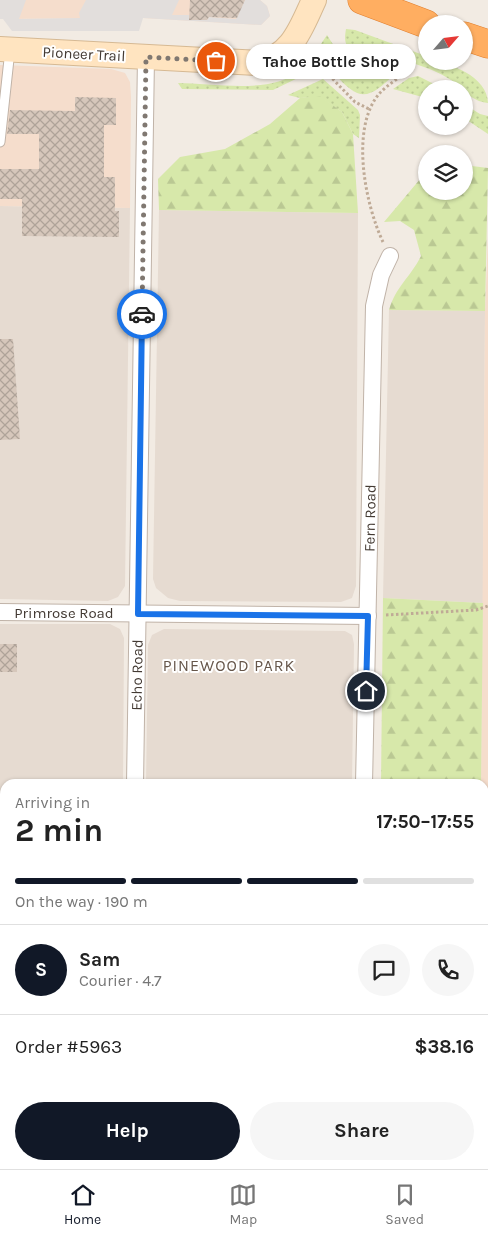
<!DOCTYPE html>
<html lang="en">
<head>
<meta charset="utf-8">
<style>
	:root { --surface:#fff; --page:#f6f6f6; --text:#222; --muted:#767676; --line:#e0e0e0; --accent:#111827 }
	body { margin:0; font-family:Karla,sans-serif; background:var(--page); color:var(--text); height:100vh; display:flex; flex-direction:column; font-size:19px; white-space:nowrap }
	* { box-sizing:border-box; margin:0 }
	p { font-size:16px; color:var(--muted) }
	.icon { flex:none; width:28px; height:28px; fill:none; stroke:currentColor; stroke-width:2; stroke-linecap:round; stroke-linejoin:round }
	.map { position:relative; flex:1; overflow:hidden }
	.sheet { position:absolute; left:0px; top:779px; width:489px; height:391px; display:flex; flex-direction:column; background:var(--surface); border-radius:15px 15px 0 0; box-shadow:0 1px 4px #0004 }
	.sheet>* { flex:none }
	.needle { width:32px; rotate:62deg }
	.buttons { position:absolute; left:418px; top:15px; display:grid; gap:10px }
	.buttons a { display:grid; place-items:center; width:55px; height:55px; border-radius:50%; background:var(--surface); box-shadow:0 1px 4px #0004; font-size:25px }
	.pin { position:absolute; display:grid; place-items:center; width:42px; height:42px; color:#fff; margin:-21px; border:2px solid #fff; border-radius:50%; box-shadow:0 1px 5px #0007 }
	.courier { position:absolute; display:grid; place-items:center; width:50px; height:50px; margin:-25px; border:4px solid #1a73e8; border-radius:50%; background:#fff; color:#222; box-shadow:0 1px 6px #0007 }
	.bubble { position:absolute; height:35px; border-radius:18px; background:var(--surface); box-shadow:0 1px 4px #0004; font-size:16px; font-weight:700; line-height:35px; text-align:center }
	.overview em { font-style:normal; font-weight:700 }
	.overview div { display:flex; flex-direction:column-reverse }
	.overview { display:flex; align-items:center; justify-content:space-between; height:85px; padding:0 15px }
	h1 { font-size:32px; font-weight:700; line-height:38px }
	.bar { display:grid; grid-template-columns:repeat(4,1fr); gap:8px 5px; align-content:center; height:60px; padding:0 15px }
	.bar i { height:6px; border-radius:4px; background:var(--line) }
	.bar .current { background:var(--accent) }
	.bar p { grid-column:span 4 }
	.line { display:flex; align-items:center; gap:12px; padding:0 15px; border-top:1px solid var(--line) }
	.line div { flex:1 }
	.round { display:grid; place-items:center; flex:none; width:52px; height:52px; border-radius:26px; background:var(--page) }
	.cta { display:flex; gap:10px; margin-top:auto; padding:10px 15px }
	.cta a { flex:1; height:58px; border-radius:30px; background:var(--accent); color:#fff; font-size:20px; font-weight:700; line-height:58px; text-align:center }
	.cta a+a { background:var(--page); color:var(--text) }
	.menu { display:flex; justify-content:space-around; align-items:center; height:70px; border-top:1px solid var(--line); background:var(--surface); font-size:14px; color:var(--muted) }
	.menu a { display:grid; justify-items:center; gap:2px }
	.menu .current { color:var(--accent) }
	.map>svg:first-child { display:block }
	.residential { fill:#e6dbd1 }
	.commercial { fill:#f5ddcc }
	.grass { fill:url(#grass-dots) }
	.forest { fill:url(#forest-firs) }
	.parking { fill:#e2dedc }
	.building { fill:url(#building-cross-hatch) }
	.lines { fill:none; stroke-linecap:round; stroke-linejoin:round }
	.lane-casing { stroke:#c0b3a8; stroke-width:11 }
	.street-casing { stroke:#c0b3a8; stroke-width:18 }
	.secondary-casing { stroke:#d6b993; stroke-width:26 }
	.highway-casing { stroke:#e07f2f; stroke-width:29 }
	.path { stroke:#bfaa96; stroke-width:3; stroke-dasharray:2.5 2.5; stroke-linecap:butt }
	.lane { stroke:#fff; stroke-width:9 }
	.street { stroke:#fff; stroke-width:16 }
	.secondary { stroke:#ffe4c0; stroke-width:24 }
	.highway { stroke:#ffae61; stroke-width:28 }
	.done { stroke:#807871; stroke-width:5; stroke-dasharray:0 9 }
	.route { stroke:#1a73e8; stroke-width:6 }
	.labels { text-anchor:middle; stroke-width:4; stroke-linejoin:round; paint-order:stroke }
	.street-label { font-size:15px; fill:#433a33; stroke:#fff }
	.neighbourhood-label { font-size:16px; letter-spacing:1px; fill:#66564a; stroke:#fff }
</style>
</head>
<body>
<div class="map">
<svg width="488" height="1169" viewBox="0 0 488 1169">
	<defs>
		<pattern id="grass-dots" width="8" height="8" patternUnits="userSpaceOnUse" patternTransform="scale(1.25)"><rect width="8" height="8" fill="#d7e8aa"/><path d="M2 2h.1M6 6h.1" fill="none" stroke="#bac893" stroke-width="1.8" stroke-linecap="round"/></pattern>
		<pattern id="forest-firs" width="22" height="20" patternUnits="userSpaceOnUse" patternTransform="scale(1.25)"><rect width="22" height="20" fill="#d7e8aa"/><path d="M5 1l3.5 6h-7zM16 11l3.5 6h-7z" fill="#bac893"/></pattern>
		<pattern id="building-cross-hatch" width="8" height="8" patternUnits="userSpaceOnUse" patternTransform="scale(1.25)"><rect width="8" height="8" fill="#d6c7bb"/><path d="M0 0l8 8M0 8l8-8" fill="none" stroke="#afa399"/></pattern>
	</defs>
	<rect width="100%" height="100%" fill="#f2ebe3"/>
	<g class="residential">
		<path d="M0,206l130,2 -5,378 -7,11 -10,4 -108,-2z"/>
		<path d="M159,210l199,3 -2,373 -4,12 -11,4 -161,-1 -12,-3 -12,-10 -3,-9z"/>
		<path d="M389,310l96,1 -2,292 -100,-5z"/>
		<path d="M0,624h110l10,5 4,9 -1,146h-118v241h-5z"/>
		<path d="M164,629l181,2 7,4 2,9 -2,140h-206l2,-139 4,-10z"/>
	</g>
	<g class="commercial">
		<path d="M0,0h260l7,6 3,10 -9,9 -118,-7 -143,1z"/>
		<path d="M0,65l111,4 14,4 5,9 1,15 -1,111 -130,-2z"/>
		<path d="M488,236v790h-4v-242h-3l4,-473z"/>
	</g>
	<g class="grass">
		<path d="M346,29l9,1 71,26v5c23,0 62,16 62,42 -18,-2 -24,-14 -37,-23 -12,-8 -26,-13 -39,-17 -12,-3 -58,-10 -64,-16 -4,-5 -3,-12 -2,-18z"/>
		<path d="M327,35l7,11 -10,14 -20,15 -31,15 -91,-1 -4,-6c35,0 92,12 121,-12 11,-10 20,-24 28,-36z"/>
		<path d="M346,59l46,10 5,2 -1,2c-28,27 -36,30 -63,-1l8,-12z"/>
		<path d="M418,76l26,13h-18v9l-33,-9 16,-11z"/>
		<path d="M323,79l35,31 2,5 -1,23 -6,-4 -11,-22 -22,-15 -20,1 -12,-3z"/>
		<path d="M464,104l16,10 8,2v18l-24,-16z"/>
	</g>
	<g class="forest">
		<path d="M320,96l22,16 11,22 5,79 -199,-3 -1,-31 22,-22 45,-8 45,-25 30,-26z"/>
		<path d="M464,165l24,3 -3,143 -96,-1c7,-24 21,-32 32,-54l-7,-26 -14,-9 -16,1 42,-50v19h38z"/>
		<path d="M383,598l100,5 -2,181h-100z"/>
		<path d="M0,1049h5v116h278v4h-283z"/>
		<path d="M484,1059h4v110h-29l-1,-4h-13h39z"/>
	</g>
	<path class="parking" d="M0,0h26l-7,19 61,-1 -1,-5 7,-13h93l-7,15h17v5h18l2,-3 27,2 9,-19h15l7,6 3,10 -9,9 -118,-7 -4,13h-127l-9,-12h-3z"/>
	<g class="building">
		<path d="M190,0h55l-8,18 -28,-1 -2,3h-18z"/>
		<path d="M75,97l41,1v27h-12v52h11v34h4v26l-97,-1v-37h-22v-30h39v-35h-32l3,-24 65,1z"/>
		<path d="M0,339h13l7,100 -20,1z"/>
		<rect x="0" y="644" width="17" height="28"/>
	</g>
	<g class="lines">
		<defs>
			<path id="lane" d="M0,142l10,-92"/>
			<g id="street">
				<path d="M0,612l368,4"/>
				<path d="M135,784l11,-727"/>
				<path d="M364,784l10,-478 7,-31 9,-19"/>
			</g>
			<g id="secondary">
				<path d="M0,49l258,14c34,-6 43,-35 56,-63"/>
				<path d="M0,1035h5"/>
				<path d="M484,1040h4"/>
			</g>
			<g id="highway">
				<path d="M362,0l64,24"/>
				<path d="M464,36l24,8"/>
			</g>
		</defs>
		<use href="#lane" class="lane-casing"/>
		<use href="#street" class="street-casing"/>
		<use href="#secondary" class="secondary-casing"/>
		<use href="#highway" class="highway-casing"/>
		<g class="path">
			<path d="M322,68l33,34 14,7"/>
			<path d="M383,242c-18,-38 -33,-114 -4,-148 9,-10 23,-18 34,-26"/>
			<path d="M386,615l90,-5 12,-4"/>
			<path d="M132,1165v4"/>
		</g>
		<use href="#lane" class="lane"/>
		<use href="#street" class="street"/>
		<use href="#secondary" class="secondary"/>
		<use href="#highway" class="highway"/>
	</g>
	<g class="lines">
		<path class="done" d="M142,314l4,-257 70,4"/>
		<path class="route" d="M142,314l-4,300 230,2 -2,75"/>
	</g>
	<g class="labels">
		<g class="street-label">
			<text transform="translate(84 54) rotate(3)" y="5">Pioneer Trail</text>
			<text transform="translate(370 518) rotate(-89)" y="5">Fern Road</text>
			<text x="64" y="618">Primrose Road</text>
			<text transform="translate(137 675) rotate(-89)" y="5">Echo Road</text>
		</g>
		<g class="neighbourhood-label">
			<text x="229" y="671">PINEWOOD PARK</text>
		</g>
	</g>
</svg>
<div class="buttons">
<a><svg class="needle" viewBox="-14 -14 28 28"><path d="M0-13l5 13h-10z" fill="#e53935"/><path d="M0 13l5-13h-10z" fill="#767676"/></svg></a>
<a><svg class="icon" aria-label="locate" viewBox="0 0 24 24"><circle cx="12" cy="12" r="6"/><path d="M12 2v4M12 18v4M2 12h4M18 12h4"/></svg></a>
<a><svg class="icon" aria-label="layers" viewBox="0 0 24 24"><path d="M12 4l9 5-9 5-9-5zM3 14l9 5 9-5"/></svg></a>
</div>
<div class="pin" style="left:216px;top:61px;background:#ea580c"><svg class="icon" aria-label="bag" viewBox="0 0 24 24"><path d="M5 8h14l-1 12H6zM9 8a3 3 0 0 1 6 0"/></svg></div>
<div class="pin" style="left:366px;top:691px;background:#1f2937"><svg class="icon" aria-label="home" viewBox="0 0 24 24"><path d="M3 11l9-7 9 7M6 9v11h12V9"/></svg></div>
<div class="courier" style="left:142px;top:314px"><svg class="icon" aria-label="car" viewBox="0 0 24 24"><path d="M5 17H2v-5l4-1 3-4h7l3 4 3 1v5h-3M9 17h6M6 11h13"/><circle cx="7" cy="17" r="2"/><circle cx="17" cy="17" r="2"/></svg></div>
<div class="bubble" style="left:246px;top:44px;width:170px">Tahoe Bottle Shop</div>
<section class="sheet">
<div class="overview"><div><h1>2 min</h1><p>Arriving in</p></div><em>17:50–17:55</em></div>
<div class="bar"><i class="current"></i><i class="current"></i><i class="current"></i><i></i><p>On the way · 190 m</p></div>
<div class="line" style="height:90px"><b class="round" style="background:var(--accent);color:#fff">S</b><div><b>Sam</b><p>Courier · 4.7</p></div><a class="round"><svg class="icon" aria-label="chat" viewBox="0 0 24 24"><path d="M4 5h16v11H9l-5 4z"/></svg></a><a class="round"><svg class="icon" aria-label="phone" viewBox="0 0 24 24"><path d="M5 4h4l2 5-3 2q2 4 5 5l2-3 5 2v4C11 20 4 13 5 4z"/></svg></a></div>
<div class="line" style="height:65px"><div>Order #5963</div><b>$38.16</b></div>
<div class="cta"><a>Help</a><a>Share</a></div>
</section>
</div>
<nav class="menu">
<a class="current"><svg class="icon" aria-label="home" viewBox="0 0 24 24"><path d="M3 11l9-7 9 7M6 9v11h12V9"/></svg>Home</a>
<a><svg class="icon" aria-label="map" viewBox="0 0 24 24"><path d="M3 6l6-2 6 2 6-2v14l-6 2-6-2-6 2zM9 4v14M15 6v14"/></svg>Map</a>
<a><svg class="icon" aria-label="saved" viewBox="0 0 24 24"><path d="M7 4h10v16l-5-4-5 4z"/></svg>Saved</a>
</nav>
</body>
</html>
